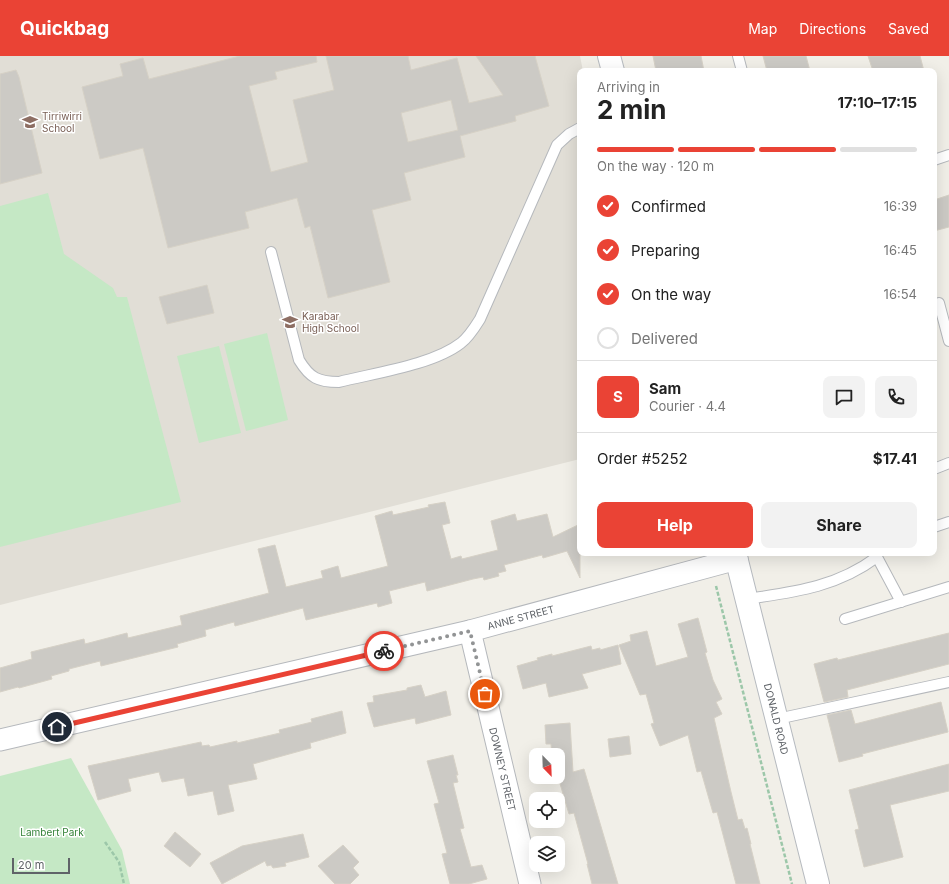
<!DOCTYPE html>
<html lang="en">
<head>
<meta charset="utf-8">
<style>
	:root { --surface:#fff; --page:#f2f2f2; --text:#222; --muted:#767676; --line:#e0e0e0; --accent:#ea4335 }
	body { margin:0; font-family:Inter,sans-serif; background:var(--page); color:var(--text); height:100vh; display:flex; flex-direction:column; font-size:15px; white-space:nowrap }
	* { box-sizing:border-box; margin:0 }
	p { font-size:13px; color:var(--muted) }
	.icon { flex:none; width:22px; height:22px; fill:none; stroke:currentColor; stroke-width:2; stroke-linecap:round; stroke-linejoin:round }
	.map { position:relative; flex:1; overflow:hidden }
	.panel { position:absolute; left:577px; top:12px; width:360px; height:488px; display:flex; flex-direction:column; background:var(--surface); border-radius:8px; box-shadow:0 4px 16px #0002 }
	.panel>* { flex:none }
	.needle { width:26px; rotate:157deg }
	.controls { position:absolute; left:529px; top:692px; display:grid; gap:8px }
	.controls a { display:grid; place-items:center; width:36px; height:36px; border-radius:8px; background:var(--surface); box-shadow:0 4px 16px #0002; font-size:20px }
	.scale { position:absolute; left:12px; bottom:10px; width:58px; box-sizing:border-box; padding-left:4px; border:2px solid #5f6368; border-top:0; font-size:11px; line-height:14px; white-space:nowrap; color:#5f6368; -webkit-text-stroke:3px #fff; paint-order:stroke }
	.pin { position:absolute; display:grid; place-items:center; width:34px; height:34px; color:#fff; margin:-17px; border:2px solid #fff; border-radius:50%; box-shadow:0 1px 4px #0007 }
	.courier { position:absolute; display:grid; place-items:center; width:40px; height:40px; margin:-20px; border:3px solid #ea4335; border-radius:50%; background:#fff; color:#222; box-shadow:0 1px 5px #0007 }
	.headline em { font-style:normal; font-weight:700 }
	.headline div { display:flex; flex-direction:column-reverse }
	.headline { display:flex; align-items:center; justify-content:space-between; height:68px; padding:0 20px }
	h1 { font-size:26px; font-weight:700; line-height:30px }
	.bar { display:grid; grid-template-columns:repeat(4,1fr); gap:6px 4px; align-content:center; height:48px; padding:0 20px }
	.bar i { height:5px; border-radius:3px; background:var(--line) }
	.bar .on { background:var(--accent) }
	.bar p { grid-column:span 4 }
	.line { display:flex; align-items:center; gap:10px; padding:0 20px; border-top:1px solid var(--line) }
	.line div { flex:1 }
	.round { display:grid; place-items:center; flex:none; width:42px; height:42px; border-radius:8px; background:var(--page) }
	ol { padding:0 20px; list-style:none }
	li { display:flex; align-items:center; gap:12px; height:44px }
	li p { margin-inline-start:auto }
	li .icon { padding:4px; border-radius:50%; background:var(--accent); color:#fff; stroke-width:4 }
	li:last-child { color:var(--muted) }
	li i { width:22px; height:22px; border:2px solid var(--line); border-radius:50% }
	.cta { display:flex; gap:8px; margin-top:auto; padding:8px 20px }
	.cta a { flex:1; height:46px; border-radius:8px; background:var(--accent); color:#fff; font-size:16px; font-weight:700; line-height:46px; text-align:center }
	.cta a+a { background:var(--page); color:var(--text) }
	header { display:flex; align-items:center; gap:24px; box-sizing:border-box; height:56px; padding:0 20px; background:var(--accent); color:#fff }
	header strong { font-size:19px }
	nav { display:flex; gap:22px; margin-inline-start:auto; font-size:14px }
	.map>svg:first-child { display:block }
	.education { fill:#e1ded6 }
	.green { fill:#c5e8c5 }
	.building { fill:#cccac5; stroke:#d6d1c6; fill-rule:evenodd }
	.lines { fill:none; stroke-linecap:round; stroke-linejoin:round }
	.lane-casing { stroke:#b5b8bc; stroke-width:12 }
	.street-casing { stroke:#b5b8bc; stroke-width:23 }
	.secondary-casing { stroke:#b6babf; stroke-width:24 }
	.path { stroke:#9cc7a9; stroke-width:2.5; stroke-dasharray:4 2; stroke-linecap:butt }
	.lane { stroke:#fff; stroke-width:10 }
	.street { stroke:#fff; stroke-width:21 }
	.secondary { stroke:#fff; stroke-width:22 }
	.done { stroke:#929495; stroke-width:4; stroke-dasharray:0 7.2 }
	.route { stroke:#ea4335; stroke-width:5 }
	.labels { text-anchor:middle; stroke-width:3; stroke-linejoin:round; paint-order:stroke }
	.education-label { font-size:10px; fill:#785e54; stroke:#fff; text-anchor:start }
	.street-label { font-size:10px; fill:#5f6368; stroke:#fff }
	.park-label { font-size:10px; fill:#348238; stroke:#fff }
</style>
</head>
<body>
<header>
<strong>Quickbag</strong>
<nav><a>Map</a><a>Directions</a><a>Saved</a></nav>
</header>
<div class="map">
<svg width="949" height="828" viewBox="0 0 949 828">
	<rect width="100%" height="100%" fill="#f1efe8"/>
	<path class="education" d="M0,0h580l3,15h-3v388l-580,146z"/>
	<g class="green">
		<path d="M48,137l16,61 49,34 4,9h10l54,205 -181,45v-341z"/>
		<path d="M267,277l21,87 -42,11 -22,-87z"/>
		<path d="M219,290l22,87 -42,10 -22,-87z"/>
		<path d="M71,702l51,92 8,34h-130v-108z"/>
	</g>
	<g class="building">
		<path d="M240,0h76l1,6 -42,10 2,7 -28,7 22,86 37,-10 -15,-62 41,-10 -8,-34h82l3,14 46,-12 12,45 34,-8 -27,-39h59l14,50 -34,10 1,5 -56,15 5,21 -61,16 7,27 -39,10 18,72 -62,16 -18,-72 -5,2 -8,-30 -52,14 4,16 -81,20 -25,-100 -43,11 -18,-72 41,-11 -3,-12 23,-6 6,21zM451,44l7,30 -50,12 -7,-29z"/>
		<path d="M653,0h48l3,15h-48z"/>
		<path d="M763,0h43l4,15h-43z"/>
		<path d="M868,0h52l4,15h-51z"/>
		<path d="M16,14l3,7 23,96 -42,11v-110z"/>
		<path d="M949,139v32l-15,4v-31z"/>
		<path d="M207,229l7,28 -47,11 -8,-27z"/>
		<path d="M445,446l5,21 -8,2 9,34 10,-3 1,3 36,-9 -7,-29 24,-7 2,7 30,-7 6,23 27,-13v54l-13,-27 -24,7 -1,-3 -38,10 2,6 -8,2 1,3 -15,4 -1,-3 -10,2 -46,12 -2,-9 -36,9 3,12 -14,4 -1,-4 -71,17 -3,-12 -68,18 -1,-4 -29,8 1,6 -29,8 1,3 -77,19 -1,-5 -31,8v2l-18,5 1,3 -33,9 -1,-1 -18,5v-24l32,-9 -1,-7 53,-13 1,5 42,-11 1,5 54,-13 -2,-9 89,-23 -11,-44 17,-4 11,42 37,-9 -2,-7 17,-5 3,12 47,-12 -13,-50 17,-5 1,4 36,-8 -1,-2z"/>
		<path d="M698,562l9,34 -2,1 8,27 9,19 -6,3 6,12 -8,4 17,74 7,28 4,-1 3,10 2,-1 4,16h-1l10,40h-24l-19,-72 -4,1 -12,-42 -4,1 -9,-37 -28,11 -9,-22 3,-1 -8,-29 -6,1 -21,-50 12,-4 -1,-6 17,-4 9,35 32,-9 -10,-33z"/>
		<path d="M949,577v31l-102,26 1,7 -24,5 -10,-38 23,-6 1,2z"/>
		<path d="M618,589l3,19 -39,10 6,14 -39,9 -3,-14 -23,6 -6,-23 21,-6 -1,-2 15,-4v2l39,-10 1,4 8,-2v2z"/>
		<path d="M421,629l4,12 21,-6 5,24 -35,9 -1,-6 -41,9 -7,-24 7,-1 -1,-6 34,-6v-2z"/>
		<path d="M941,646l7,30 -86,22 1,2 -24,6 -12,-47 24,-5 4,14z"/>
		<path d="M342,655l4,22 -36,10 1,5 -58,16 4,15 -29,6 6,26 -16,4 -5,-24 -25,5 -4,-18 -22,4 -3,-10 -31,7 3,12 -33,9 -10,-34 113,-24 1,4 7,-1 1,2 27,-6v2l43,-10 -1,-3 33,-8 -1,-3z"/>
		<path d="M570,667l3,49 11,-3 34,115h-26l-5,-20h1l-14,-51 -5,1 -11,-37v-22h-6l-1,-11h-5l-1,-19z"/>
		<path d="M629,680l2,18 -21,3 -2,-18z"/>
		<path d="M453,699l5,20h-2l2,7 -5,1 11,45 -4,1 11,38 11,-2 5,14 -18,5h-19l-8,-30 5,-1 -13,-49 5,-1 -12,-42z"/>
		<path d="M949,708v27l-59,14 13,52 -39,10 -9,-37 4,-1 -10,-39z"/>
		<path d="M175,776l26,22 -11,13 -26,-21z"/>
		<path d="M303,778l6,23 -24,6 1,3 -13,2 -2,-3 -4,1 -2,-5 -43,23 -12,-21 32,-17z"/>
		<path d="M343,789l16,17 -6,6 6,7 -9,9h-15l-17,-18z"/>
	</g>
	<g class="lines">
		<defs>
			<g id="lane">
				<path d="M738,0l4,15"/>
				<path d="M934,104l15,-5"/>
				<path d="M271,196l28,108c11,18 19,22 40,22 35,-9 94,-17 122,-39 8,-6 14,-16 19,-24l77,-174 12,-11 11,-6"/>
				<path d="M939,247l10,38"/>
				<path d="M934,413l15,-6"/>
				<path d="M934,471l15,-5"/>
				<path d="M747,543c48,-7 90,-12 130,-42l24,45"/>
				<path d="M845,563l104,-32"/>
				<path d="M777,663l172,-37"/>
			</g>
			<g id="street">
				<path id="s1" d="M470,575l60,253"/>
				<path id="s2" d="M0,684l470,-109 267,-72"/>
			</g>
			<g id="secondary">
				<path d="M609,0l4,15"/>
				<path id="s3" d="M735,497l83,331"/>
			</g>
		</defs>
		<use href="#lane" class="lane-casing"/>
		<use href="#street" class="street-casing"/>
		<use href="#secondary" class="secondary-casing"/>
		<g class="path">
			<path d="M716,530l76,298"/>
			<path d="M105,786l14,20 5,22"/>
		</g>
		<use href="#lane" class="lane"/>
		<use href="#street" class="street"/>
		<use href="#secondary" class="secondary"/>
	</g>
	<g class="lines">
		<path class="done" d="M384,595l86,-20 15,63"/>
		<path class="route" d="M57,671l327,-76"/>
	</g>
	<defs>
		<symbol id="school-bare" viewBox="-9 -9 18 18"><path d="M0-5L7-2L0 1L-7-2ZM-4 1L0 2.5L4 1V4Q0 6-4 4Z" fill="#8d6e63" stroke="#fff" stroke-width="2.5" paint-order="stroke"/></symbol>
	</defs>
	<g fill-rule="evenodd">
		<use href="#school-bare" x="19" y="55" width="22" height="22"/>
		<use href="#school-bare" x="279" y="255" width="22" height="22"/>
	</g>
	<g class="labels">
		<g class="education-label">
			<text x="42" y="64">Tirriwirri<tspan x="42" dy="12">School</tspan></text>
			<text x="302" y="264">Karabar<tspan x="302" dy="12">High School</tspan></text>
		</g>
		<g class="street-label">
			<text dy="4" stroke="none"><textPath href="#s2" startOffset="535">ANNE STREET</textPath></text>
			<text dy="4" stroke="none"><textPath href="#s3" startOffset="171">DONALD ROAD</textPath></text>
			<text dy="4" stroke="none"><textPath href="#s1" startOffset="142">DOWNEY STREET</textPath></text>
		</g>
		<g class="park-label">
			<text x="52" y="780">Lambert Park</text>
		</g>
	</g>
</svg>
<div class="controls">
<a><svg class="needle" viewBox="-14 -14 28 28"><path d="M0-13l5 13h-10z" fill="#e53935"/><path d="M0 13l5-13h-10z" fill="#767676"/></svg></a>
<a><svg class="icon" aria-label="locate" viewBox="0 0 24 24"><circle cx="12" cy="12" r="6"/><path d="M12 2v4M12 18v4M2 12h4M18 12h4"/></svg></a>
<a><svg class="icon" aria-label="layers" viewBox="0 0 24 24"><path d="M12 4l9 5-9 5-9-5zM3 14l9 5 9-5"/></svg></a>
</div>
<div class="scale">20 m</div>
<div class="pin" style="left:485px;top:638px;background:#ea580c"><svg class="icon" aria-label="bag" viewBox="0 0 24 24"><path d="M5 8h14l-1 12H6zM9 8a3 3 0 0 1 6 0"/></svg></div>
<div class="pin" style="left:57px;top:671px;background:#1f2937"><svg class="icon" aria-label="home" viewBox="0 0 24 24"><path d="M3 11l9-7 9 7M6 9v11h12V9"/></svg></div>
<div class="courier" style="left:384px;top:595px"><svg class="icon" aria-label="bike" viewBox="0 0 24 24"><circle cx="6" cy="16" r="4"/><circle cx="18" cy="16" r="4"/><path d="M6 16l4-8h5l3 8M10 8l3 8H6M13 5h3"/></svg></div>
<section class="panel">
<div class="headline"><div><h1>2 min</h1><p>Arriving in</p></div><em>17:10–17:15</em></div>
<div class="bar"><i class="on"></i><i class="on"></i><i class="on"></i><i></i><p>On the way · 120 m</p></div>
<ol>
<li><svg class="icon" aria-label="check" viewBox="0 0 24 24"><path d="M5 12l5 5 9-10"/></svg>Confirmed<p>16:39</p></li>
<li><svg class="icon" aria-label="check" viewBox="0 0 24 24"><path d="M5 12l5 5 9-10"/></svg>Preparing<p>16:45</p></li>
<li><svg class="icon" aria-label="check" viewBox="0 0 24 24"><path d="M5 12l5 5 9-10"/></svg>On the way<p>16:54</p></li>
<li><i></i>Delivered</li>
</ol>
<div class="line" style="height:72px"><b class="round" style="background:var(--accent);color:#fff">S</b><div><b>Sam</b><p>Courier · 4.4</p></div><a class="round"><svg class="icon" aria-label="chat" viewBox="0 0 24 24"><path d="M4 5h16v11H9l-5 4z"/></svg></a><a class="round"><svg class="icon" aria-label="phone" viewBox="0 0 24 24"><path d="M5 4h4l2 5-3 2q2 4 5 5l2-3 5 2v4C11 20 4 13 5 4z"/></svg></a></div>
<div class="line" style="height:52px"><div>Order #5252</div><b>$17.41</b></div>
<div class="cta"><a>Help</a><a>Share</a></div>
</section>
</div>
</body>
</html>
